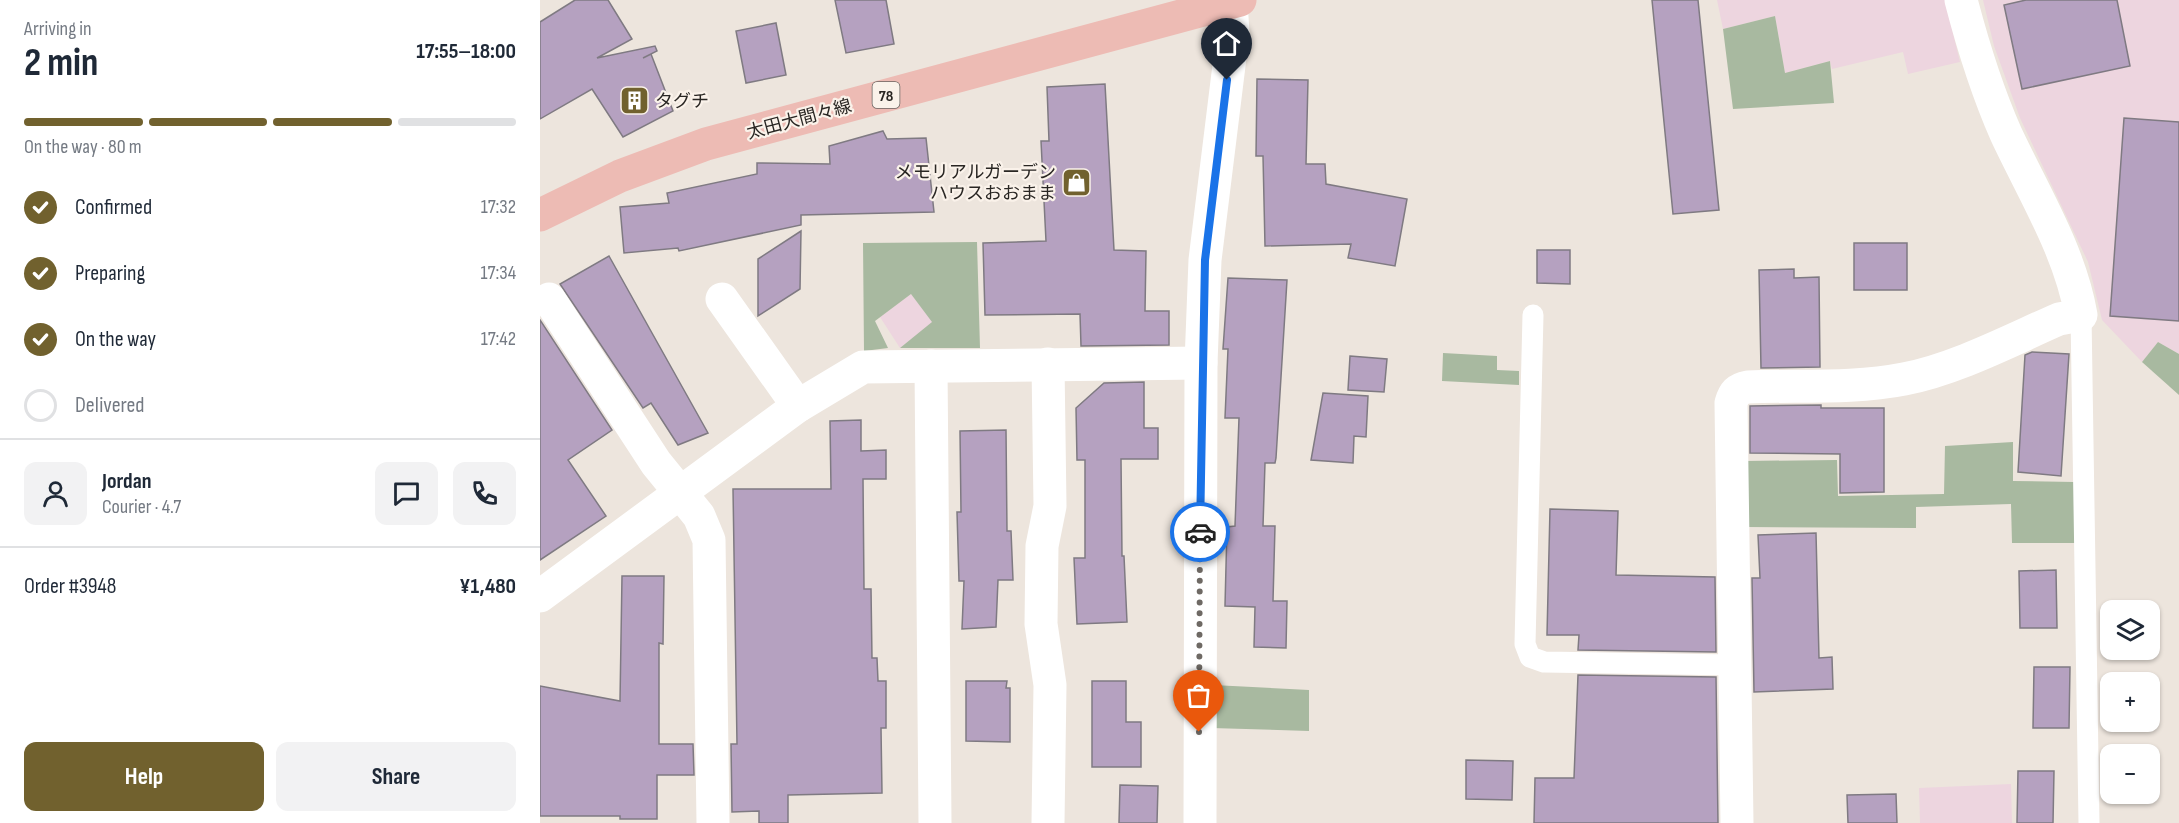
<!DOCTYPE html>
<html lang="en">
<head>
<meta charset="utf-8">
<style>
	:root { --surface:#fff; --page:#f2f2f3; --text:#1f2937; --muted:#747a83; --line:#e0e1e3; --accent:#71612e }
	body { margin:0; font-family:"Sofia Sans Condensed","Noto Sans JP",sans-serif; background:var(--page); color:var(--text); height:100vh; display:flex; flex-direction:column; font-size:22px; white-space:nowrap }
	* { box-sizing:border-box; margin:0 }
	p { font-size:20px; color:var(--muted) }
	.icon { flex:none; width:33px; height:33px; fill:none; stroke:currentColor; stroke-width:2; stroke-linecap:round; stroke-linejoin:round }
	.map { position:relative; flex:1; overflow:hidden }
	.drawer { display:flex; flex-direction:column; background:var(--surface); width:540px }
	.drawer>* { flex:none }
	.tools { position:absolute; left:1560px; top:600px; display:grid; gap:12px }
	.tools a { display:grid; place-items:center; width:60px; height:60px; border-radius:12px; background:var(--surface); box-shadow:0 2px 4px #0004; font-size:30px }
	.pin { position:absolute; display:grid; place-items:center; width:51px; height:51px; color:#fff; margin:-62px -26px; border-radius:50% 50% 50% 0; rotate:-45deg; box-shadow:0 0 6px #0007 }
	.pin .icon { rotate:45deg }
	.courier { position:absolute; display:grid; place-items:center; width:60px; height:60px; margin:-30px; border:4px solid #1a73e8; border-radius:50%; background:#fff; color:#222; box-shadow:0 2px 8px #0007 }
	.summary em { font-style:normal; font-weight:700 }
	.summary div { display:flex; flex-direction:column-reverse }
	.summary { display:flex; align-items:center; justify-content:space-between; height:102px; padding:0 24px }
	h1 { font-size:39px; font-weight:700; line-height:45px }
	.bar { display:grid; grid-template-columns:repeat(4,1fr); gap:9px 6px; align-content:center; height:72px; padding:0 24px }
	.bar i { height:8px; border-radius:4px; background:var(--line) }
	.bar .selected { background:var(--accent) }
	.bar p { grid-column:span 4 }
	.line { display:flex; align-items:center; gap:15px; padding:0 24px; border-top:2px solid var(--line) }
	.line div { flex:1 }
	.round { display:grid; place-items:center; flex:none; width:63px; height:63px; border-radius:12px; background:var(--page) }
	ol { padding:0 24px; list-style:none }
	li { display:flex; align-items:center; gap:18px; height:66px }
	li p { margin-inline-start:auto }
	li .icon { padding:6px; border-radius:50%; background:var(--accent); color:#fff; stroke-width:4 }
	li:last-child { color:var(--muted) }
	li i { width:33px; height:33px; border:3px solid var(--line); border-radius:50% }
	.cta { display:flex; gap:12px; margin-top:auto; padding:12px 24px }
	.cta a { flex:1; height:69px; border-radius:12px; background:var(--accent); color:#fff; font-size:24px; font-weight:700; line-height:69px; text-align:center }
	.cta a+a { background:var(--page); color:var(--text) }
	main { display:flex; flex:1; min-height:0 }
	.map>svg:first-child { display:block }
	.industrial { fill:#edd5df }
	.green { fill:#a8b9a0 }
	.building { fill:#b5a1c0; stroke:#7f7a82; stroke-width:1.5 }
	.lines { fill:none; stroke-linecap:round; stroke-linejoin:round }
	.lane { stroke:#fff; stroke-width:21 }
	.street { stroke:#fff; stroke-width:33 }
	.primary { stroke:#edbbb4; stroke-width:33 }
	.done { stroke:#6e6964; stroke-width:6; stroke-dasharray:0 10.8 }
	.route { stroke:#1a73e8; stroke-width:8 }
	.labels { text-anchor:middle; stroke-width:4.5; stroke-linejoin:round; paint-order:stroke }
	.shield { fill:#faf2ea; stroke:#68635f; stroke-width:1.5 }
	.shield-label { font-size:16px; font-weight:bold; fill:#292623 }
	.poi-label { font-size:18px; fill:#292623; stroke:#faf2ea; text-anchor:start }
	.street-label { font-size:18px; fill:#292623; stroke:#faf2ea }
</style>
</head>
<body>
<main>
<section class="drawer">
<div class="summary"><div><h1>2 min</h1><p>Arriving in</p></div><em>17:55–18:00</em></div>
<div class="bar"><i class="selected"></i><i class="selected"></i><i class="selected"></i><i></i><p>On the way · 80 m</p></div>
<ol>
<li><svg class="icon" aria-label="check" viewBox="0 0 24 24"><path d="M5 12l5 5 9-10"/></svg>Confirmed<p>17:32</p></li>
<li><svg class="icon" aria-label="check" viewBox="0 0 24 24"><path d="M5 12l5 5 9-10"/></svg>Preparing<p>17:34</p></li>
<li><svg class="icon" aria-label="check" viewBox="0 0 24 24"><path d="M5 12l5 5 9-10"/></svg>On the way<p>17:42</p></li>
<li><i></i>Delivered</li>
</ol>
<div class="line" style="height:108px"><a class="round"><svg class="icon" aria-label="person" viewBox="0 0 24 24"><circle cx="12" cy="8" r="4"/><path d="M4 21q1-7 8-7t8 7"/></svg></a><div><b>Jordan</b><p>Courier · 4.7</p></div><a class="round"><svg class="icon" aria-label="chat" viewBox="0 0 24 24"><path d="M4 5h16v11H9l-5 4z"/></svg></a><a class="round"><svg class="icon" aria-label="phone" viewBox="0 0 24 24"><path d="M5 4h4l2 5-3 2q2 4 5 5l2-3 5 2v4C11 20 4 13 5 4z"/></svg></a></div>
<div class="line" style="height:78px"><div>Order #3948</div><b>¥1,480</b></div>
<div class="cta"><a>Help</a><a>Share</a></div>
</section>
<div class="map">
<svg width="1639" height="823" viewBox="0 0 1639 823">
	<rect width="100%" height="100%" fill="#ede5dd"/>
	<g class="industrial">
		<path d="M1177,0h228l15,62 -52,12 -5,-22 -71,17 -2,-8 -45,12 -10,-57 -52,13z"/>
		<path d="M1443,0h196v354l-21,-12 -16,20 -40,-42 -14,-58 -68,-144 -26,-72z"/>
		<path d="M371,294l22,28 -33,26 -20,-31z"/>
		<path d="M1471,784l1,39h-92l-1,-35z"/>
	</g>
	<g class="green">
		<path d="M1235,16l10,57 45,-12 4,42 -101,6 -10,-80z"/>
		<path d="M437,242l3,106h-80l32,-26 -21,-28 -36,27 13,27 -24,3 -1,-108z"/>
		<path d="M1618,342l21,12v41l-37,-33z"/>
		<path d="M903,353l54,3v14l22,1v14l-77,-4z"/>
		<path d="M1473,442v39l61,1 1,61h-63l-1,-39 -95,3v21l-170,-1 -1,-66 92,-1 1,36 106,-2 1,-48z"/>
		<path d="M673,685l96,5v41l-98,-3z"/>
	</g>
	<g class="building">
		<path d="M35,0h33l24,39 -35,19 58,-12 2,5 -14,7 8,-4 22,57 -50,26 -31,-48 -52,30v-97z"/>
		<path d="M295,0h51l8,44 -48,9z"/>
		<path d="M1112,0h46l21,210 -46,4z"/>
		<path d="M1486,0h91l13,66 -108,23 -18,-84z"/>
		<path d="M236,23l10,52 -40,8 -10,-52z"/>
		<path d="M717,79l51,1 -2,84h19l1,20 81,15 -12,67 -47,-8 3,-14 -86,2 -2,-90h-7z"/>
		<path d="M565,84l9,166 32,1 -1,60h24v34l-88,1 -1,-32 -95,1 -2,-72 63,-2 -5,-100h8l-2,-54z"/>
		<path d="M1584,118l55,4v199l-69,-5z"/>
		<path d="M343,131l4,8 39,-1 8,74 -133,3v10l-122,26 -1,-3 -54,5 -4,-46 49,-4 -2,-10 90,-19v-11l73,1 -1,-18z"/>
		<path d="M261,231l-1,58 -42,27v-57z"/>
		<rect x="1314" y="243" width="53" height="47"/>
		<path d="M997,250h33v34l-33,-1z"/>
		<path d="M69,256l43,77 56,100 -30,12 -27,-42 -8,5 -83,-124z"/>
		<path d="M1254,269v9l25,-1 1,90 -59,1 -2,-98z"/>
		<path d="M688,278l59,2 -11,178 -1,5h-10l-2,63h12l-2,75h14l-1,47 -32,-1 1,-40 -30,-1 2,-79 8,-1 4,-108h-14l3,-69h-5z"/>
		<path d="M0,320l72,110 -44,30 38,56 -66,44z"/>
		<path d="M1492,352l37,2 -8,122 -43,-4 7,-117z"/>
		<path d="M810,356l37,3 -3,33 -36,-2z"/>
		<path d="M604,382v46h14v31h-37l1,97h2l3,66 -50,2 -3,-66h11v-98h-8l-1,-52 28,-25z"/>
		<path d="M783,393l45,3 -2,41 -12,-1 -1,27 -42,-3z"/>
		<path d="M1281,405v3h63v84l-44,1v-39l-90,-1v-47z"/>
		<path d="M321,420v31l25,-1v29h-23l1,110h7l1,69h5l1,23h8v47h-5l1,65 -94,2v28h-29v-12l-27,1 -1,-68h6l-4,-255h98l-1,-68z"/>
		<path d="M466,430l1,101h4l2,49h-15l-2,47 -34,2 2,-48h-5l-2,-69h4l-1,-81z"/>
		<path d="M1010,509l68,2 -2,64 99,2 1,75 -138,-2 1,-15h-32z"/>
		<path d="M1276,533l3,125 13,-1 1,32 -79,3 -2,-114h8l-2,-43z"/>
		<path d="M1516,570l1,58h-37l-1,-57z"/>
		<path d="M82,576h42l-1,68 -4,-1v101h34l1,31h-37v44h-37v-3h-80v-130l80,15z"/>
		<path d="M1494,667h36l-1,61h-36z"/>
		<path d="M1038,675l138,2 2,146h-184l1,-45h39z"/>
		<path d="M426,681h41l-1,7h4v54l-44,-1z"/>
		<path d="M552,681h34v41h15v45h-49z"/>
		<path d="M926,760l47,1 -1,39 -46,-1z"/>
		<path d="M1478,771h36l-1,52h-36z"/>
		<path d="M580,785l38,1 -1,37h-38z"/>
		<path d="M1356,794l1,29h-49l-1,-28z"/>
	</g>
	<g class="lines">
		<g class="lane">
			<path d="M993,315l-8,329 5,13 14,5 190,3"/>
			<path d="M1541,315l8,508"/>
		</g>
		<g class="street">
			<path d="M9,299l107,164 43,53 10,24 4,283"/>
			<path d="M182,299l76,107"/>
			<path d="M391,366l4,457"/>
			<path d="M0,596l258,-190 65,-39 338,-4"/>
			<path d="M508,823l2,-138 -9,-61 1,-78 8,-40 -2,-142"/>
			<path d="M660,823l1,-460 4,-103 28,-227 -2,-31"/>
			<path d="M1197,823l-6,-420c3,-10 6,-14 17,-16 51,-2 106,2 156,-8 52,-10 107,-39 155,-60l22,-4c-11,-64 -48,-123 -75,-181 -19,-43 -33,-88 -45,-134"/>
		</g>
		<path class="primary" d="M0,215l80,-39 86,-32 534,-144"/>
	</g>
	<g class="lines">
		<path class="done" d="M659,732l1,-200"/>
		<path class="route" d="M660,532l5,-272 22,-180"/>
	</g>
	<defs>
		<symbol id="building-square" viewBox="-11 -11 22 22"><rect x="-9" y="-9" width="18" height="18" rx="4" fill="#71612e" stroke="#faf2ea"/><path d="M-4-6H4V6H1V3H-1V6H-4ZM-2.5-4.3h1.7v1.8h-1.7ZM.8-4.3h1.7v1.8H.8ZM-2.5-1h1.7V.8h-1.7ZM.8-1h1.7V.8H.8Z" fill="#fff"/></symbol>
		<symbol id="shop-square" viewBox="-11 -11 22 22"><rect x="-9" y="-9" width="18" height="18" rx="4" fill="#71612e" stroke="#faf2ea"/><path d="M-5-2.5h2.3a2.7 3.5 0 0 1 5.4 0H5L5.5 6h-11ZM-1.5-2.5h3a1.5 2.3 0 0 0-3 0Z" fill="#fff"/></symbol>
	</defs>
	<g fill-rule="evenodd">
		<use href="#building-square" x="78" y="84" width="33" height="33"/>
		<use href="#shop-square" x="520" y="166" width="33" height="33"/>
	</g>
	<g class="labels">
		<rect class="shield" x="332.5" y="82" width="27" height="26" rx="4.5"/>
		<g class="shield-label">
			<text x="346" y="101">78</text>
		</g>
		<g class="poi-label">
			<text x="115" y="107">タグチ</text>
			<text x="516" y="178" text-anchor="end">メモリアルガーデン<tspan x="516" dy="21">ハウスおおまま</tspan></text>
		</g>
		<g class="street-label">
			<text transform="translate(259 119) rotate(-15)" y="6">太田大間々線</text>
		</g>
	</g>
</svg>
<div class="tools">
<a><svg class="icon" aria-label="layers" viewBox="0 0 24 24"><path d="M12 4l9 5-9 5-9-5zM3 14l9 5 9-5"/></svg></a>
<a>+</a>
<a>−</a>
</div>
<div class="pin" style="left:659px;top:732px;background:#ea580c"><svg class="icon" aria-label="bag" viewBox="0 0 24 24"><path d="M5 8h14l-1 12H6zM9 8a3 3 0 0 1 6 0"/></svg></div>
<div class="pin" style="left:687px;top:80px;background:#1f2937"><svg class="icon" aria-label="home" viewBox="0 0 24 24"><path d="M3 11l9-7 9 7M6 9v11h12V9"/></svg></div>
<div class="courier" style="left:660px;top:532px"><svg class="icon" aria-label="car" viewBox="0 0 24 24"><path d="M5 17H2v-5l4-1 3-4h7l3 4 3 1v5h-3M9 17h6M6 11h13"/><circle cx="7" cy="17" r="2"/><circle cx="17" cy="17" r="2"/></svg></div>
</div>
</main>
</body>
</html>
